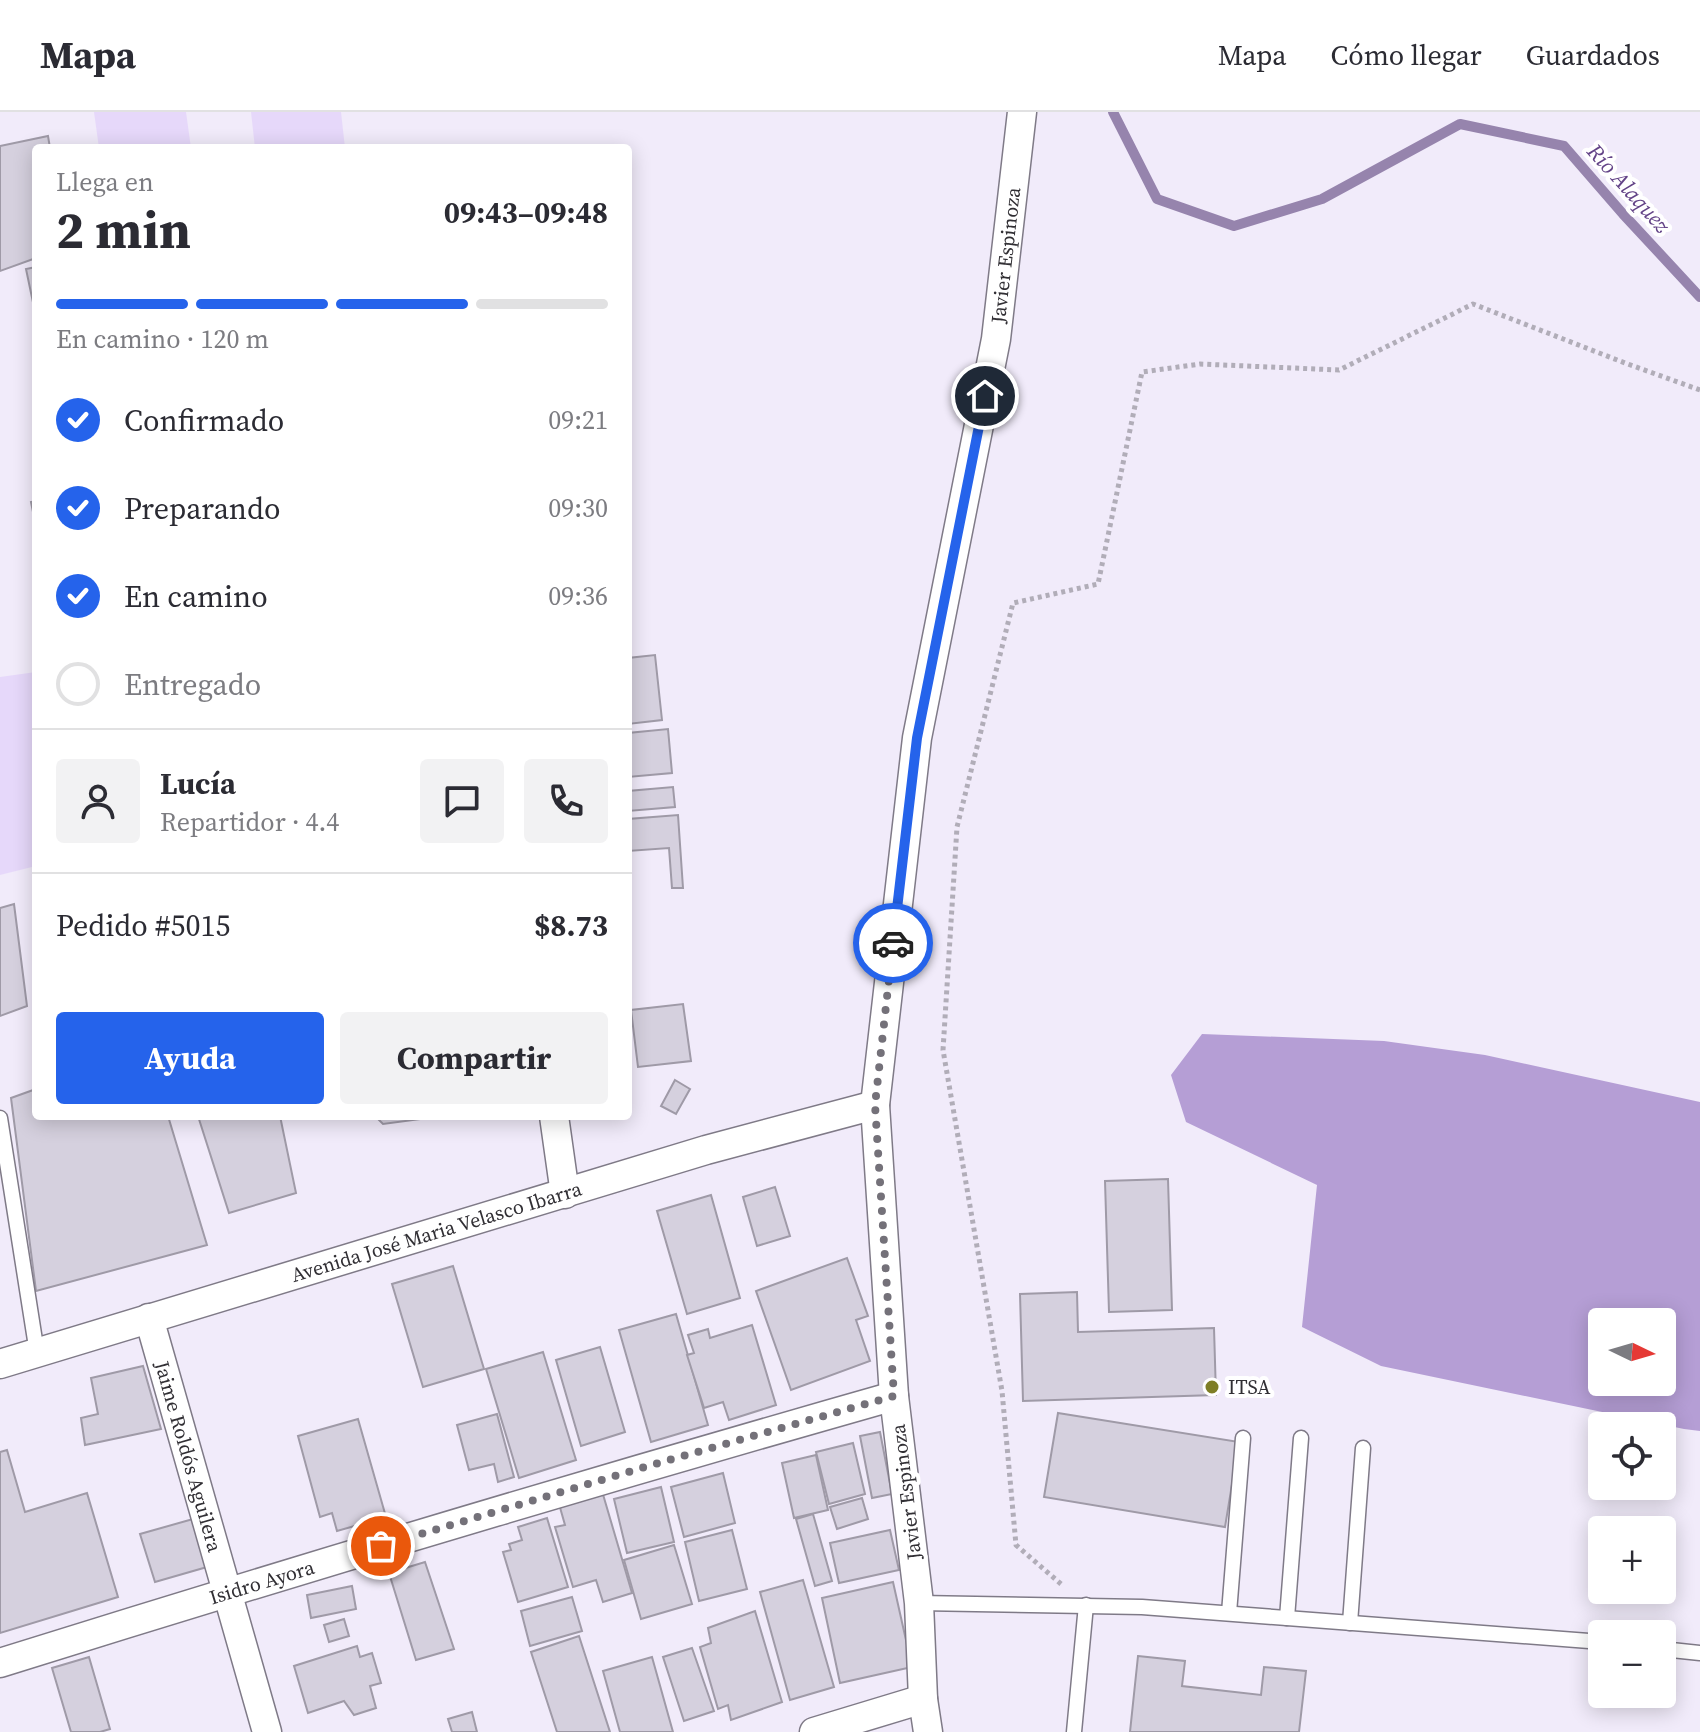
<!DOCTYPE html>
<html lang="es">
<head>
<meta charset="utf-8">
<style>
	:root { --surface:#fff; --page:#f2f2f3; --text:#2b2b33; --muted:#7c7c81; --line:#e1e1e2; --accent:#2563eb }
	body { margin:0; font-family:"Source Serif 4",serif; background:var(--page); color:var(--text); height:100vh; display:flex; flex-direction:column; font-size:30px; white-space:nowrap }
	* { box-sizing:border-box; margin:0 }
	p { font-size:26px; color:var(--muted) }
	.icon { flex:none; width:44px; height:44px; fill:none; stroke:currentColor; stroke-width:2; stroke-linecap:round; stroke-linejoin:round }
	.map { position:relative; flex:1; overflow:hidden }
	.panel { position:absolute; left:32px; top:32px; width:600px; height:976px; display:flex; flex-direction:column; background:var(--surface); border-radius:8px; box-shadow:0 4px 20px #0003 }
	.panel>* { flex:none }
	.needle { width:52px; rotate:95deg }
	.buttons { position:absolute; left:1588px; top:1196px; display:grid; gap:16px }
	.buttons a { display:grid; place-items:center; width:88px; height:88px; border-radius:8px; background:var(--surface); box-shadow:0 4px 20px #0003; font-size:40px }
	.pin { position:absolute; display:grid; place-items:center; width:68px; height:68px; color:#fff; margin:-34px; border:4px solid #fff; border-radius:50%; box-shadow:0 2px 8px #0007 }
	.courier { position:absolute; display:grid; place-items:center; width:80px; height:80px; margin:-40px; border:6px solid #2563eb; border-radius:50%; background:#fff; color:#222; box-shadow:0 2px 10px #0007 }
	.overview em { font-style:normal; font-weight:700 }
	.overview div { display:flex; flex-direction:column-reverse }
	.overview { display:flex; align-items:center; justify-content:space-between; height:136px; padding:0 24px }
	h1 { font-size:52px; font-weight:700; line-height:60px }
	.bar { display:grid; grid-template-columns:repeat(4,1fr); gap:12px 8px; align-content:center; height:96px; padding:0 24px }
	.bar i { height:10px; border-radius:6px; background:var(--line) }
	.bar .current { background:var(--accent) }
	.bar p { grid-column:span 4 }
	.line { display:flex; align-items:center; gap:20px; padding:0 24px; border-top:2px solid var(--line) }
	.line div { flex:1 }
	.round { display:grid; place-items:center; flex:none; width:84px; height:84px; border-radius:8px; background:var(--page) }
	ol { padding:0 24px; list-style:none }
	li { display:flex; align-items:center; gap:24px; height:88px }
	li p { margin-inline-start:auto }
	li .icon { padding:8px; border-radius:50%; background:var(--accent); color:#fff; stroke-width:4 }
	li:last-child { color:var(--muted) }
	li i { width:44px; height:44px; border:4px solid var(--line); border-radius:50% }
	.cta { display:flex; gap:16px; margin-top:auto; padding:16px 24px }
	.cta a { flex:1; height:92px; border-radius:8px; background:var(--accent); color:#fff; font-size:32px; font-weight:700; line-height:92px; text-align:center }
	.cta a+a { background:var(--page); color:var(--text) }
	header { display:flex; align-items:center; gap:48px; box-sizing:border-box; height:112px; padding:0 40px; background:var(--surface); border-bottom:2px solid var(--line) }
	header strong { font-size:38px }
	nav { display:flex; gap:44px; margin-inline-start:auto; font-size:28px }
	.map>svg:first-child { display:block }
	.green { fill:#e6d8fa }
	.forest { fill:#b59ed5; fill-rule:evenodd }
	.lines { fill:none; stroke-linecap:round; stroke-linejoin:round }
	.stream { stroke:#9684ad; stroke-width:10 }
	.building { fill:#d5d0de; stroke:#9f9aa7; stroke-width:2 }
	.service-casing { stroke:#7f7a87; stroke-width:17 }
	.minor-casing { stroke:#7f7a87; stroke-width:31 }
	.path { stroke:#b1adb8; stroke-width:5; stroke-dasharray:4 4; stroke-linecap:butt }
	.service { stroke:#fff; stroke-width:14 }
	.minor { stroke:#fff; stroke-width:28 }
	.done { stroke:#747179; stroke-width:8; stroke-dasharray:0 14.4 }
	.route { stroke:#2563eb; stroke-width:10 }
	.poi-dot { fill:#7e7e26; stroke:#fff; stroke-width:3 }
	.labels { text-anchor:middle; stroke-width:8; stroke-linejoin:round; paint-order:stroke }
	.street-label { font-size:20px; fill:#312f34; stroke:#fff }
	.poi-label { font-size:20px; fill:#312f34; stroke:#fff; text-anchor:start }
	.water-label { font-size:22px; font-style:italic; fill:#634387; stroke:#fff }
</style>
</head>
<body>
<header>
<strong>Mapa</strong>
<nav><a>Mapa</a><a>Cómo llegar</a><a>Guardados</a></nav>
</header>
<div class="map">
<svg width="1700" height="1620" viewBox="0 0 1700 1620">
	<rect width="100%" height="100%" fill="#f1ebfa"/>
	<g class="green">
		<path d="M94,0h92l5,36h-92z"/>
		<path d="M251,0h90l4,36h-90z"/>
		<path d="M36,560v194l-36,9v-198z"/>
	</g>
	<path class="forest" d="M1202,922l182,7 101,14 215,47v329l-16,-2 -303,-63 -79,-39 15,-142 -131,-63 -15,-47zM1602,1210h60v60h-60z"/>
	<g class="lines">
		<path class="stream" d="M1113,0l44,87 77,27 88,-27 138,-75 104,22 59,68 77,83"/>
	</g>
	<g class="building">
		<path d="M48,24l2,12h-14v110l-36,13v-125z"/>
		<path d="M36,155v45h-1l-9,-43z"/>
		<path d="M36,389v26l-5,-25z"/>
		<path d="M655,543l7,65 -34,4v-66z"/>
		<path d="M668,617l4,44 -44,4v-44z"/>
		<path d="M673,675l2,20 -47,4v-20z"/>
		<path d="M678,703l5,73h-11l-3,-40 -41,3v-32z"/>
		<path d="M14,792l13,102 -27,10v-108z"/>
		<path d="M683,892l8,57 -53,6 -7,-57z"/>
		<path d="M675,968l15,9 -14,25 -15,-8z"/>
		<path d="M36,977v27h132l39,129 -171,46 -25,-193z"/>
		<path d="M198,1004h82l16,77 -67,20z"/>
		<path d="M375,1004h68l-60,8z"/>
		<path d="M1168,1067l4,131 -63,2 -4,-131z"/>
		<path d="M775,1075l15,49 -33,10 -14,-49z"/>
		<path d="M711,1083l29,103 -53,16 -30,-103z"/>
		<path d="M847,1146l21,58 -12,4 14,41 -79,29 -35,-99z"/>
		<path d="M453,1154l31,103 -61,18 -31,-103z"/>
		<path d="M1077,1180l1,40 136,-4 2,67 -193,6 -3,-107z"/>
		<path d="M676,1202l32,111 -57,17 -32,-112z"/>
		<path d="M752,1213l24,80 -47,15 -6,-18 -19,6 -17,-53 7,-2 -6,-18 20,-6 2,9z"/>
		<path d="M600,1235l25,85 -44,14 -25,-86z"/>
		<path d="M543,1240l33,108 -57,18 -33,-109z"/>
		<path d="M143,1254l18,63 -76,16 -4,-27 17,-4 -7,-36z"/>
		<path d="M1058,1301l181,29 -14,85 -181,-30z"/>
		<path d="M497,1302l17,63 -16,5 -4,-18 -25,6 -12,-45z"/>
		<path d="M358,1307l28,98 -49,14 -5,-18 -12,4 -22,-81z"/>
		<path d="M880,1320l12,62 -20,4 -12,-62z"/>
		<path d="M853,1331l12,51 -36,10 -13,-52z"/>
		<path d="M7,1338l18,62 62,-19 31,104 -118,36v-181z"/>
		<path d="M816,1343l12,55 -34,8 -12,-55z"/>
		<path d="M723,1361l12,50 -51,14 -13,-50z"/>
		<path d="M661,1375l13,55 -47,11 -13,-54z"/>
		<path d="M602,1379l30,102 -29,9 -7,-22 -23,7 -18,-60 10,-2 -6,-21z"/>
		<path d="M862,1386l6,21 -31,10 -7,-22z"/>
		<path d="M813,1402l19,67 -17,5 -19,-67z"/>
		<path d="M547,1406l21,69 -50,15 -15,-50 8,-2 -2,-6 13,-4 -4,-13z"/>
		<path d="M193,1407l14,48 -52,15 -15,-48z"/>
		<path d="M732,1418l15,59 -48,12 -14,-59z"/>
		<path d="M890,1418l9,40 -60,13 -9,-40z"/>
		<path d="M674,1433l18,59 -51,15 -17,-59z"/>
		<path d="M425,1450l29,87 -38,11 -27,-87z"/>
		<path d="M803,1468l31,107 -44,13 -30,-108z"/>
		<path d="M893,1470l19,85 -72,16 -18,-85z"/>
		<path d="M352,1474l4,23 -45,9 -4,-23z"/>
		<path d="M572,1485l10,34 -52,15 -9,-35z"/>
		<path d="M755,1499l27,91 -51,18 -3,-15 -10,4 -18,-62 11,-4 -3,-15z"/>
		<path d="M344,1507l5,17 -20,6 -5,-17z"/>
		<path d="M579,1524l31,96h-53l-26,-80z"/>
		<path d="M357,1534l3,11 12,-4 9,30 -11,3 6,22 -22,7 -10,-14 -36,12 -14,-47z"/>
		<path d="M692,1536l22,63 -30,10 -21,-64z"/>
		<path d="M1138,1544l47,5 -3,25 79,9 3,-28 42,4 -7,61h-169z"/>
		<path d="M89,1545l21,72 -10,3h-29l-19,-64z"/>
		<path d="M652,1545l21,75h-53l-17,-61z"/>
		<path d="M472,1600l5,20h-25l-4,-13z"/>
	</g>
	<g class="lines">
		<defs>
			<g id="service">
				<path d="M0,1006l37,235"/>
				<path d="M919,1491l223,4 460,35"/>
				<path d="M1229,1501l14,-175"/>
				<path d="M1287,1506l14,-180"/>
				<path d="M1350,1511l13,-175"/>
				<path d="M1662,1537l38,4"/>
				<path d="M1074,1620l12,-127"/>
			</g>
			<g id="minor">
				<path d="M554,1004l11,78"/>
				<path id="s1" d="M149,1206l118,414"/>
				<path id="s2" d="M0,1252l706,-214 169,-45"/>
				<path id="s3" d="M0,1551c297,-93 595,-182 894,-267"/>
				<path d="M814,1620l109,-33"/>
				<path id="s4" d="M928,1620l-5,-33 -4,-96 -25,-207 -19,-291 42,-367 79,-399 26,-227"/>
			</g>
		</defs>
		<use href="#service" class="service-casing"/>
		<use href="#minor" class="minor-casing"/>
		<path class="path" d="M1061,1472l-45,-39 -14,-154 -59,-341 14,-223 56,-224 85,-19 44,-212 58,-8 139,6 134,-66 152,59 75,27"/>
		<use href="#service" class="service"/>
		<use href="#minor" class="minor"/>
	</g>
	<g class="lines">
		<path class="done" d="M381,1434l274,-82 239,-68 -19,-291 18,-162"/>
		<path class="route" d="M893,831l24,-205 68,-342"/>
	</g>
	<circle class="poi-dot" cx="1212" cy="1275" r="8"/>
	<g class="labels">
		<g class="street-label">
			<text dy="7" stroke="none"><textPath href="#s4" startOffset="1490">Javier Espinoza</textPath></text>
			<text dy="7" stroke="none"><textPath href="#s2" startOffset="456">Avenida José Maria Velasco Ibarra</textPath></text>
			<text dy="7" stroke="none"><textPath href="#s1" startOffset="144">Jaime Roldós Aguilera</textPath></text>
			<text transform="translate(906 1380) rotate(-97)" y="7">Javier Espinoza</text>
			<text dy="7" stroke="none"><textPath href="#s3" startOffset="274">Isidro Ayora</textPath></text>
		</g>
		<g class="poi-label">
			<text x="1228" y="1282">ITSA</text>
		</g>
		<g class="water-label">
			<text transform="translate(1629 76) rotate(48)" y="8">Río Alaquez</text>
		</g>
	</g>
</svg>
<div class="buttons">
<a><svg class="needle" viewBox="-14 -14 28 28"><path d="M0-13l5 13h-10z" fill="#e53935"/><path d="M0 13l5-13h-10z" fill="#7c7c81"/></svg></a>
<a><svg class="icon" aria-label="locate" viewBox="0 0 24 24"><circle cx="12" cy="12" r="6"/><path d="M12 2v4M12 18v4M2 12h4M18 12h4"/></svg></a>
<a>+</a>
<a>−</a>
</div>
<div class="pin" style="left:381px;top:1434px;background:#ea580c"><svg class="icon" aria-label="bag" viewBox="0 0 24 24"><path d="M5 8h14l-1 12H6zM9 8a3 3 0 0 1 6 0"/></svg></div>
<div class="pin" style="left:985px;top:284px;background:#1f2937"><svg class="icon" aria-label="home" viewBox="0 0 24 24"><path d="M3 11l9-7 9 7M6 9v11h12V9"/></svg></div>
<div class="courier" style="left:893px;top:831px"><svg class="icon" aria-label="car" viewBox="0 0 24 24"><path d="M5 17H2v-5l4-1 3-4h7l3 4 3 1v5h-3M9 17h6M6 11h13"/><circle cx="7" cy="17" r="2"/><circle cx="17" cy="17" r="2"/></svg></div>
<section class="panel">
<div class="overview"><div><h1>2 min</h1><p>Llega en</p></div><em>09:43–09:48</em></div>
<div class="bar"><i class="current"></i><i class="current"></i><i class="current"></i><i></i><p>En camino · 120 m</p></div>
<ol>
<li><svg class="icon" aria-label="check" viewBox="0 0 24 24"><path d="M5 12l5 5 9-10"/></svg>Confirmado<p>09:21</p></li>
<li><svg class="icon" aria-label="check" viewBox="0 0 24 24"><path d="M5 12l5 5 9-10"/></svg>Preparando<p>09:30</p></li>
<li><svg class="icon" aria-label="check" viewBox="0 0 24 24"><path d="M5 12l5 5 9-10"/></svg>En camino<p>09:36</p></li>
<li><i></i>Entregado</li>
</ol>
<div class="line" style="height:144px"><a class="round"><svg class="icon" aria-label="person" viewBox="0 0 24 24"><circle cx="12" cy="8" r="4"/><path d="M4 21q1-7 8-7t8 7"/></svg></a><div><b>Lucía</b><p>Repartidor · 4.4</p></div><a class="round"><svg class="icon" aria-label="chat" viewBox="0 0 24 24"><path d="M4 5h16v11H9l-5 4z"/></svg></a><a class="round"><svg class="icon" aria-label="phone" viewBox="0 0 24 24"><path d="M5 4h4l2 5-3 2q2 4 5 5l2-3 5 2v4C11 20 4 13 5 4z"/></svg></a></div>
<div class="line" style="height:104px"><div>Pedido #5015</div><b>$8.73</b></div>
<div class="cta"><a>Ayuda</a><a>Compartir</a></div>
</section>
</div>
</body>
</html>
